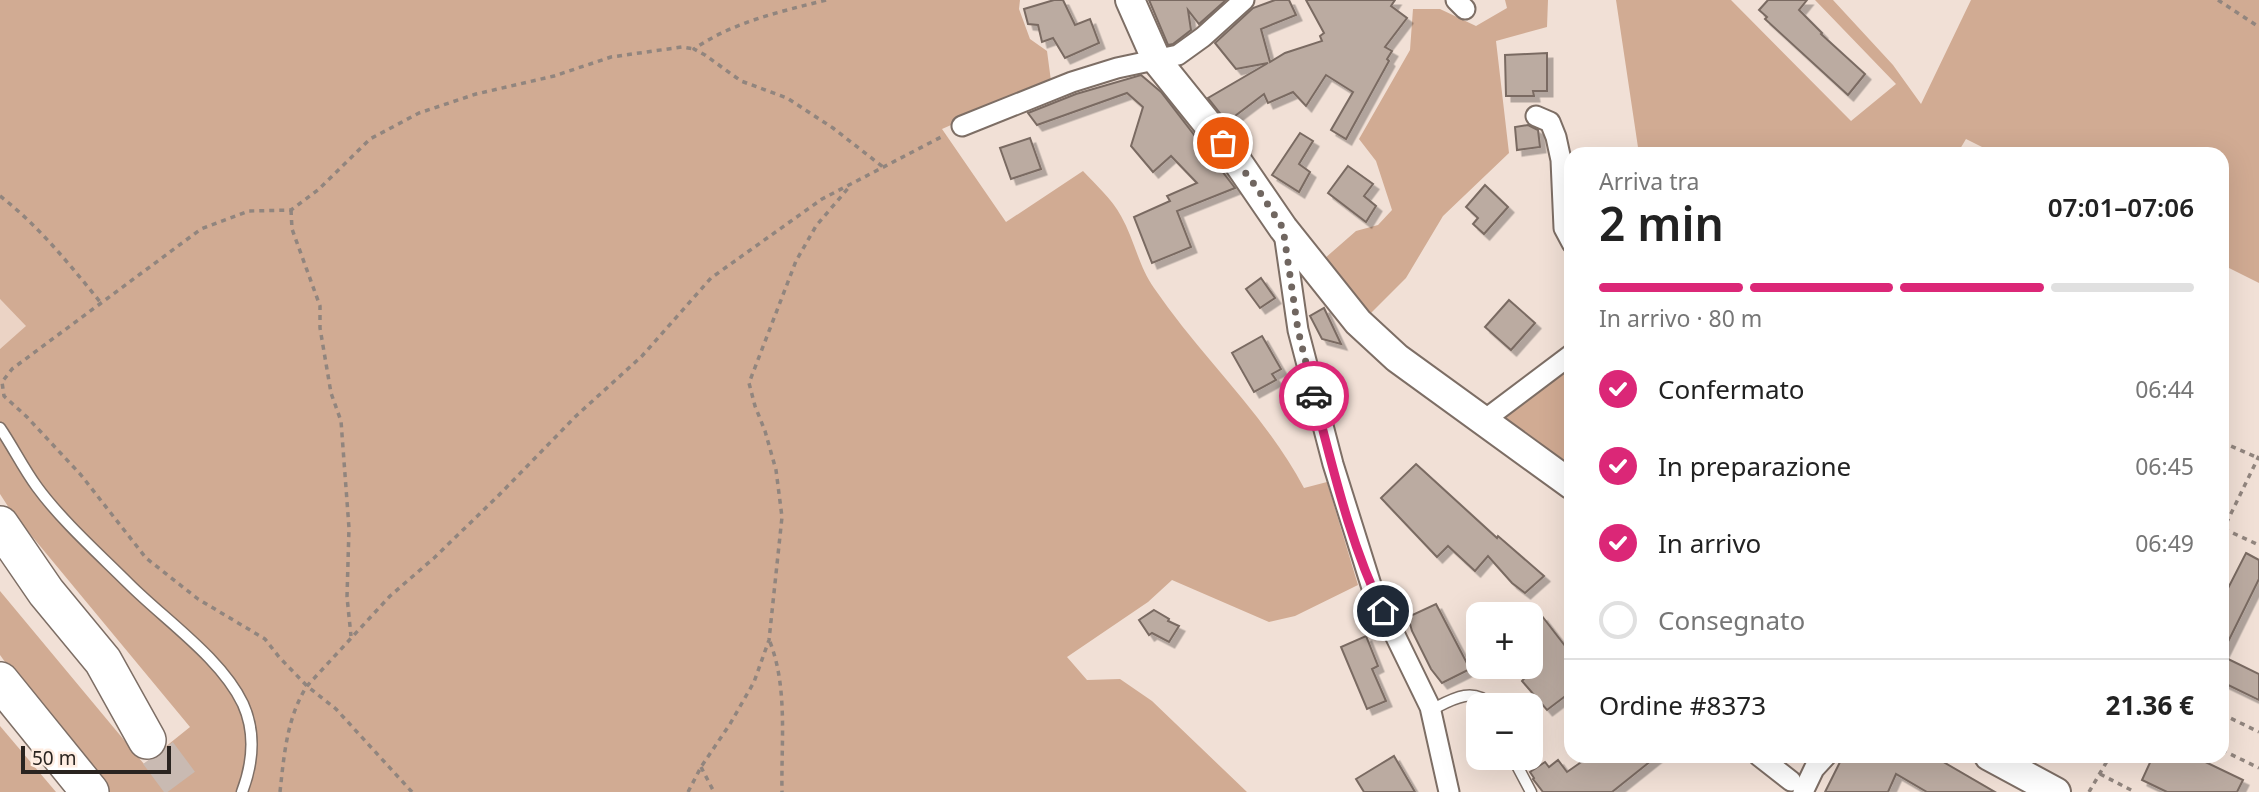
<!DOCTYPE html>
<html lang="it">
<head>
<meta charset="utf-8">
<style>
	:root { --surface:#fff; --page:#f6f6f6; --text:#222; --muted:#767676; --line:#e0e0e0; --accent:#db2777 }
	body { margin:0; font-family:"Noto Sans",sans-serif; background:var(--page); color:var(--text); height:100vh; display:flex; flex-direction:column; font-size:26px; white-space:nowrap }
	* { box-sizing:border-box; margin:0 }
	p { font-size:23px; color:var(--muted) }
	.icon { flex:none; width:38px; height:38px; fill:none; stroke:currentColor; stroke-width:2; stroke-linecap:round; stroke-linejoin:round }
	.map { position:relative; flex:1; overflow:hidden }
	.details { position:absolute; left:1564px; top:147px; width:665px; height:616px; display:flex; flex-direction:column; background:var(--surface); border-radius:21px; box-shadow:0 7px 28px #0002 }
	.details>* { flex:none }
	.controls { position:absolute; left:1466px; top:602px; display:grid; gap:14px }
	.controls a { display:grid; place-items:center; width:77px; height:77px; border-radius:14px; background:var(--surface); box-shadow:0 7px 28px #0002; font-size:35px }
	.scale { position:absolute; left:21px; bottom:18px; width:150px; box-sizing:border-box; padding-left:7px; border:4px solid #2a2420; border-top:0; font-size:19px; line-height:24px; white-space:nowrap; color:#2a2420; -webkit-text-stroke:5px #ffeee3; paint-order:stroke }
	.pin { position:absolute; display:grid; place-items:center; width:60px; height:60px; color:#fff; margin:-30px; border:4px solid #fff; border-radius:50%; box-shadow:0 2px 7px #0007 }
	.courier { position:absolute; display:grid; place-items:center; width:70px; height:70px; margin:-35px; border:5px solid #db2777; border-radius:50%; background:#fff; color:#222; box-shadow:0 2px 9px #0007 }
	.head em { font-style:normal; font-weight:600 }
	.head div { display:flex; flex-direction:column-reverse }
	.head { display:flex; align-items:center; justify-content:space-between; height:119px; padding:0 35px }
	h1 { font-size:46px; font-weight:600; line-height:52px }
	.bar { display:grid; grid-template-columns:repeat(4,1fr); gap:10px 7px; align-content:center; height:84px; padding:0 35px }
	.bar i { height:9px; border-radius:5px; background:var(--line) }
	.bar .active { background:var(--accent) }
	.bar p { grid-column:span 4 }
	.line { display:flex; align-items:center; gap:18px; padding:0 35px; border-top:2px solid var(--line) }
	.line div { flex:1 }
	ol { padding:0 35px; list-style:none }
	li { display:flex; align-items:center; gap:21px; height:77px }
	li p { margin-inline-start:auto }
	li .icon { padding:7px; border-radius:50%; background:var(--accent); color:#fff; stroke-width:4 }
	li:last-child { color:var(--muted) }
	li i { width:38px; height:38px; border:4px solid var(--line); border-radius:50% }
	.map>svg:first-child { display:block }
	.built { fill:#ebd3c5 }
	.green { fill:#d1ab93 }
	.building { fill:#bbaba1; stroke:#7a6b62; stroke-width:2; filter:url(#shadow) }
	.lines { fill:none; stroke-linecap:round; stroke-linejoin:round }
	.motorway-tunnel { stroke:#c9bab2; stroke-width:37; stroke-dasharray:37 18; stroke-linecap:butt }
	.service-casing { stroke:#7d6e65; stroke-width:13 }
	.minor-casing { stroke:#7d6e65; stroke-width:23 }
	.secondary-casing { stroke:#7d6e65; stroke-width:32 }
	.motorway-casing { stroke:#7d6e65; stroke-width:40 }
	.path { stroke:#91857e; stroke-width:3.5; stroke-dasharray:5 5; stroke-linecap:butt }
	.service { stroke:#fff; stroke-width:10 }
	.minor { stroke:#fff; stroke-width:19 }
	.secondary { stroke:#fff; stroke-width:28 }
	.motorway { stroke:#fff; stroke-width:37 }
	.done { stroke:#706660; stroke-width:7; stroke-dasharray:0 12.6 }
	.route { stroke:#db2777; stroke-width:9 }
</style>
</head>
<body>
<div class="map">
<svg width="2259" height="792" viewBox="0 0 2259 792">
	<defs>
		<filter id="shadow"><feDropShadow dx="5.5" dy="5.5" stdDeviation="0" flood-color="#0004"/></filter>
	</defs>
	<rect width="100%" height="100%" fill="#f1e0d6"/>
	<path class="built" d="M0,299l27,27 -27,23z"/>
	<g class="green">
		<path d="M0,0h1020l-1,9 11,30 17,12 4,30 -109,48 64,93 77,-51c13,14 29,28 38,45 13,23 18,51 33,72 47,69 111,126 150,200l23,-6 31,103 -63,31 -26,6 -97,-42 -24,22 -81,55 20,23 33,-1 32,22 95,91h-1140l-65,-79 -42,-58v-64l144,173 46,-37 -179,-216 -11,-17v-145l26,-23 -26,-27z"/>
		<path d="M1505,0h43l-1,27 -51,14 13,112 -66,63 -37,62 -39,39 -43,-58 32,-28 22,-6 14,-15 -16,-49 -17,-22 51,-89 3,-41h27l36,17 31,-18z"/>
		<path d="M1616,0h115l120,121 45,-37 -81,-84h18l60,65 28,39 50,-104h288v283l-36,-18 -1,-111h-226l-30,-15 -9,15h-318z"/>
		<path d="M1571,364v106l-67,-51z"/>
		<path d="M0,726l56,66h-56z"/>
	</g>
	<g class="building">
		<path d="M1054,0h9l12,25 15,-6 9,24 -34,15 -12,-20 -11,4 -4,-17 -10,-1 -4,-15z"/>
		<path d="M1149,0h77l-27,24 -11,-14 3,20 -18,14 -5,1z"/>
		<path d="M1275,0h14l7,15 -35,14 9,33 15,-9 37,-12 -2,-5 4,-3 -18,-33h89l-4,6 16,12 -22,29 7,4 -5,8 2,2 -43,78 -15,-9 22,-38 -27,-17 -20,31 -13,-14 -25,11 -4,-9 -37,28 -19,-24 60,-35 -32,6 -21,-26 38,-35z"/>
		<path d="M1768,0h39l-8,10 23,23 -1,1 44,40 -17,21 -83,-76 2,-2 -8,-7z"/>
		<path d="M1547,53v38h-14l1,5h-28l-1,-41z"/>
		<path d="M1141,75l20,17 74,96 -58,23 14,36 -39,16 -18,-46 36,-16 -3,-5 30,-13 -26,-27 -18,16 -22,-26 12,-39 -16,-14 -90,32 -9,-12 48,-19z"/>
		<path d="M1528,125l10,5 2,17 -23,3 -2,-23z"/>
		<path d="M1300,133l13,8 -14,23 11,8 -11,20 -27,-17z"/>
		<path d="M1030,138l11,31 -30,10 -11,-31z"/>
		<path d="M1348,166l25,18 -9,12 12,10 -10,16 -38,-29z"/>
		<path d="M1485,185l23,22 -24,27 -11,-10 5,-6 -12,-11z"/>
		<path d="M1261,278l14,20 -15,10 -14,-19z"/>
		<path d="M1509,300l26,23 -24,27 -26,-23z"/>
		<path d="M1324,308l17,36 -19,-5 -12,-23z"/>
		<path d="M1262,336l19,33 -9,5 4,6 -22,12 -22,-39z"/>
		<path d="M1416,464l81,74 1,-2 46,40 -19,17 -13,-10 -24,-27 -13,15 -27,-25 -11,11 -56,-59z"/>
		<path d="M2246,553l13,7v19l-37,75v-54z"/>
		<path d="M1436,604l34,65 -28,14 -11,-14 -19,-38 -4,-14z"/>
		<path d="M1154,610l15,9 -1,2 11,5 -10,16 -17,-9 -3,2 -10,-15z"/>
		<path d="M1542,616l30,39v36l-25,19 -25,-29 9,-10v-47z"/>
		<path d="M1366,636l12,30 -6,3 14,32 -19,8 -26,-62z"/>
		<path d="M2222,656l37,18v26l-37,-18z"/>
		<path d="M1394,756l21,36h-51l-8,-13z"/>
		<path d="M1590,756h67l-45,36h-69l-10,-13 1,-1 -4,-6 15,-10 4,5 9,-7 9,12z"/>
		<path d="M1843,756h90l62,36h-68l-31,-18 -8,18h-63z"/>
		<path d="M2153,756h40l50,24 -6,12h-70l-25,-12z"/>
	</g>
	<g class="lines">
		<path class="motorway-tunnel" d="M158,753l29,39"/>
		<defs>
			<g id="service">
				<path d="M0,428c13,19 23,40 37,59 24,33 63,68 92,97 36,36 92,74 114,120 13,29 10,59 -1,88"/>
				<path d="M1431,710c20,-10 41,-24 60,-5"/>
				<path d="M1513,758l18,34"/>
			</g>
			<g id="minor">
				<path d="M1456,0l9,9"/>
				<path d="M1536,116l14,6 6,15 5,23 3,68 8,15"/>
				<path d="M962,126l110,-44 45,-14 61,-13 25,-18 41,-37"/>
				<path d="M1284,233l14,97 35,134 39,124 58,119 19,85"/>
				<path d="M1483,421l89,-67"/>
				<path d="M1759,756l32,25"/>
				<path d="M1803,792l11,-23 12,-13"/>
			</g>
			<g id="secondary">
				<path d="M1130,0l27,61 78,97 48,70 75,94 39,36 175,127"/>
				<path d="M1989,756l67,36"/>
			</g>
			<g id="motorway">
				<path d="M0,525l46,67 57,69 44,79"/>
				<path d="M0,681l90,111"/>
			</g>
		</defs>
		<use href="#service" class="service-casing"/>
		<use href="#minor" class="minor-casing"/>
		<use href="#secondary" class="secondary-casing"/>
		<use href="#motorway" class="motorway-casing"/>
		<g class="path">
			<path d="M826,0c-47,12 -93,22 -132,49l11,6 36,26 46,17 46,30 50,39"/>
			<path d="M2218,0l41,27"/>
			<path d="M0,196c39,30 70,69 101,107"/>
			<path d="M291,210l1,19 28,77v22l11,65 10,28 8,107 -2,69 4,39"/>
			<path d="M2222,442l36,16"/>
			<path d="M2224,529l35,16"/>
			<path d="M2222,532l37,-76"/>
			<path d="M770,642c18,46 11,101 12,150"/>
			<path d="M2222,714l37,18"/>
			<path d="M2222,750l37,18"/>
			<path d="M701,767l13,25"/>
			<path d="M2100,774l35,18"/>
			<path d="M280,792c4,-37 7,-75 27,-106l83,-90 44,-38 64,-62 78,-80 66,-60 69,-78 111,-79 123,-64"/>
			<path d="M412,792l-76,-83 -29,-23 -28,-29 -14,-18 -67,-40 -52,-41 -65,-83 -54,-58 -23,-21 -2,-14 10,-13 189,-140 48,-18 42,-1 27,-20 52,-51 49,-26 57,-19 78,-18 57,-19 71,-10 12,2"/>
			<path d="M688,792l13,-25 29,-43 24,-42 15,-42 13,-123 -6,-47 -11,-39 -10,-25 -6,-23 47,-122 20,-35 34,-40"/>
			<path d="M2089,792l21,-36"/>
		</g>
		<use href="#service" class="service"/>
		<use href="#minor" class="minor"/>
		<use href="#secondary" class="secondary"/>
		<use href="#motorway" class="motorway"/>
	</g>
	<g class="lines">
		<path class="done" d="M1223,143l34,45 26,40 15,102 16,66"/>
		<path class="route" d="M1314,396c19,72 36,148 69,215"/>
	</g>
</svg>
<div class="controls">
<a>+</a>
<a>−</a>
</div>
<div class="scale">50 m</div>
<div class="pin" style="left:1223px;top:143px;background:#ea580c"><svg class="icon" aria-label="bag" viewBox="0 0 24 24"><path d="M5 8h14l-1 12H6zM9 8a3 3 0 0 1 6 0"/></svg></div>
<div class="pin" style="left:1383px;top:611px;background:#1f2937"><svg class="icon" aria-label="home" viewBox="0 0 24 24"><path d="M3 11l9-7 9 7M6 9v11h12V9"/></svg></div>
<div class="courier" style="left:1314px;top:396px"><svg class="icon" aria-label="car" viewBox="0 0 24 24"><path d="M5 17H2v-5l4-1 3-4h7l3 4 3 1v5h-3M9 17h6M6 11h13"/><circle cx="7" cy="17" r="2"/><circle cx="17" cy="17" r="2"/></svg></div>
<section class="details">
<div class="head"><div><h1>2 min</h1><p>Arriva tra</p></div><em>07:01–07:06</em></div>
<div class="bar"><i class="active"></i><i class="active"></i><i class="active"></i><i></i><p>In arrivo · 80 m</p></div>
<ol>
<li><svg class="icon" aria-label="check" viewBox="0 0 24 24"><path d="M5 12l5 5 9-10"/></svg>Confermato<p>06:44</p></li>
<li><svg class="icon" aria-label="check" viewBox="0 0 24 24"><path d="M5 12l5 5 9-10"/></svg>In preparazione<p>06:45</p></li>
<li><svg class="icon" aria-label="check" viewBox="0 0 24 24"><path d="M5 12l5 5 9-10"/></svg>In arrivo<p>06:49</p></li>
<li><i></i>Consegnato</li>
</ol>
<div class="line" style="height:91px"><div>Ordine #8373</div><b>21.36 €</b></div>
</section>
</div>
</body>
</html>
